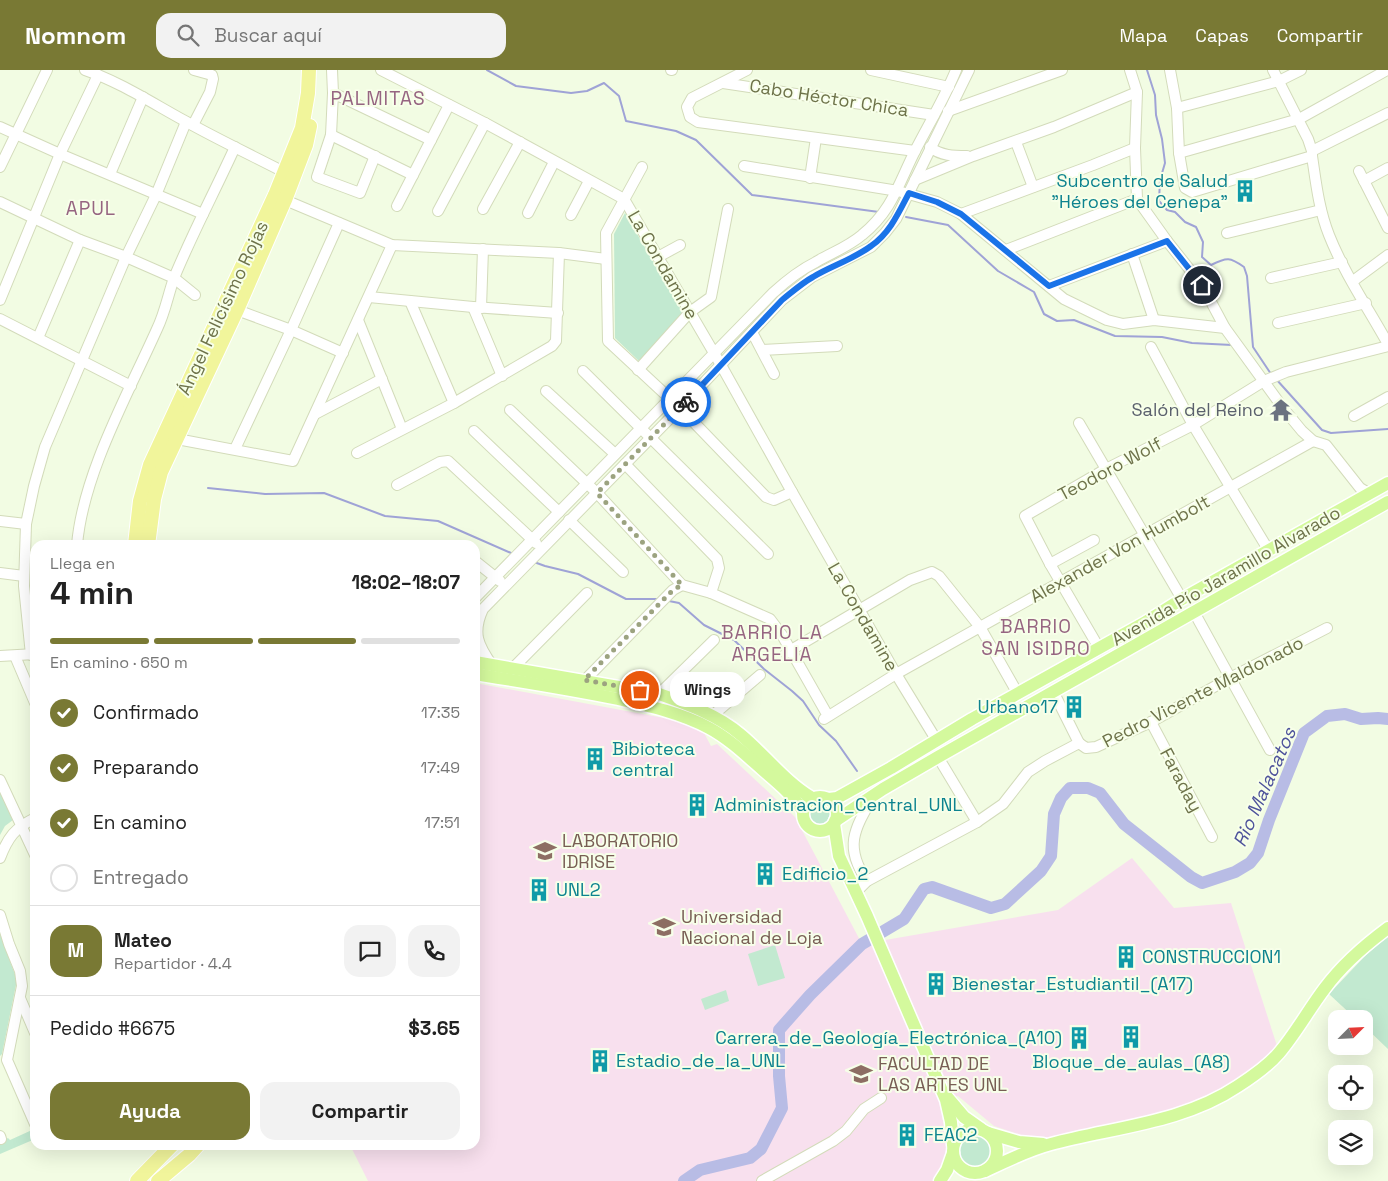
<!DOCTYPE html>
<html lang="es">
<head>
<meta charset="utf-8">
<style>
	:root { --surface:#fff; --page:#f2f2f2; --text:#222; --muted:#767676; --line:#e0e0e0; --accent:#797934 }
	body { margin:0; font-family:"Space Grotesk",sans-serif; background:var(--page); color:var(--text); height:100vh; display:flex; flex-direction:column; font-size:19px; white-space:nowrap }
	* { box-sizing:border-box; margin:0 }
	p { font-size:16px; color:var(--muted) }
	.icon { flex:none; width:28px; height:28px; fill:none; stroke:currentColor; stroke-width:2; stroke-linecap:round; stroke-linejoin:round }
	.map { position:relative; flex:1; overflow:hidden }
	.sheet { position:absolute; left:30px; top:470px; width:450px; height:610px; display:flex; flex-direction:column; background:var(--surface); border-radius:15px; box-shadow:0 5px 20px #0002 }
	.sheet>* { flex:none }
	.needle { width:32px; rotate:66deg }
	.fabs { position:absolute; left:1328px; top:940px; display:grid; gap:10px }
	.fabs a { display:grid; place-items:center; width:45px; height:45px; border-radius:10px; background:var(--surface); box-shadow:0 5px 20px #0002; font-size:25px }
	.pin { position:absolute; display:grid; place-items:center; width:42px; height:42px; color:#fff; margin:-21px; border:2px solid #fff; border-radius:50%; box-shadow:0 1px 5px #0007 }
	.courier { position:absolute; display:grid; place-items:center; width:50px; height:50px; margin:-25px; border:4px solid #1a73e8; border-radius:50%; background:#fff; color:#222; box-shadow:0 1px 6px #0007 }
	.bubble { position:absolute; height:35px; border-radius:15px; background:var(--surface); box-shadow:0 5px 20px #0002; font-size:16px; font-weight:700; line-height:35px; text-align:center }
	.summary em { font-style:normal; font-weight:700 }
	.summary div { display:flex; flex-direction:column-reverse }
	.summary { display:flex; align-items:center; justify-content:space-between; height:85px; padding:0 20px }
	h1 { font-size:32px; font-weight:700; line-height:38px }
	.bar { display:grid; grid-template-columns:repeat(4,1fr); gap:8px 5px; align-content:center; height:60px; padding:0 20px }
	.bar i { height:6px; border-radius:4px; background:var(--line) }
	.bar .active { background:var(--accent) }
	.bar p { grid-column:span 4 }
	.line { display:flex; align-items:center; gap:12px; padding:0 20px; border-top:1px solid var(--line) }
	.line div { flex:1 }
	.round { display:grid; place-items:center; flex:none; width:52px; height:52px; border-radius:15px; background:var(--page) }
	ol { padding:0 20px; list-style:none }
	li { display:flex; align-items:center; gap:15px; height:55px }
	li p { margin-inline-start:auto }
	li .icon { padding:5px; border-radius:50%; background:var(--accent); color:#fff; stroke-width:4 }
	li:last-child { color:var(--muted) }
	li i { width:28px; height:28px; border:2px solid var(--line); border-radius:50% }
	.primary-button { display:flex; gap:10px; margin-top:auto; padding:10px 20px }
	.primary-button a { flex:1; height:58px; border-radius:15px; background:var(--accent); color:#fff; font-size:20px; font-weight:700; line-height:58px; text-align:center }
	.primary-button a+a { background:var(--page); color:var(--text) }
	header { display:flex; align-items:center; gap:30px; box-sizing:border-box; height:70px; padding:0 25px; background:var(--accent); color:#fff }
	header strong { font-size:24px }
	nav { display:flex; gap:28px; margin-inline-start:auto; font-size:18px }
	.search { width:350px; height:45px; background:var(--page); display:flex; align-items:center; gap:12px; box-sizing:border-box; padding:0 18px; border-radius:15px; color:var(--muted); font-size:19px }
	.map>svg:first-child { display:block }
	.education { fill:#f8e0ee }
	.green { fill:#c2e9d0 }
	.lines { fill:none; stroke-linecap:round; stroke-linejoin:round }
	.stream { stroke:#9fa3d6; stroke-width:2 }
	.river { stroke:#b8bce5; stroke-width:12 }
	.minor-casing { stroke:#d3dbba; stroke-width:12 }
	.major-casing { stroke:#fff; stroke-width:15 }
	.highway-casing { stroke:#fff; stroke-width:16 }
	.minor { stroke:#fff; stroke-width:10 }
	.major { stroke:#d4f99d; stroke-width:12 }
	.highway { stroke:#f1f59b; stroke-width:14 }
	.done { stroke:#9ca380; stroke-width:5; stroke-dasharray:0 9 }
	.route { stroke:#1a73e8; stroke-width:6 }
	.labels { text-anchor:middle; stroke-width:4; stroke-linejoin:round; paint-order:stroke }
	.street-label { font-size:18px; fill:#6e734a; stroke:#f7ffe9 }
	.culture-label { font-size:18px; fill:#0d838f; stroke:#f7ffe9; text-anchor:start }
	.worship-label { font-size:18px; fill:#5b616d; stroke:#f7ffe9; text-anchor:end }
	.education-label { font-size:18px; fill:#785e54; stroke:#f7ffe9; text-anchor:start }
	.neighbourhood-label { font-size:19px; letter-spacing:1px; fill:#966581; stroke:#f7ffe9 }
	.water-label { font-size:19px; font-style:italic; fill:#4d529b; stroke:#f7ffe9 }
</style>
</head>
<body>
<header>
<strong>Nomnom</strong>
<div class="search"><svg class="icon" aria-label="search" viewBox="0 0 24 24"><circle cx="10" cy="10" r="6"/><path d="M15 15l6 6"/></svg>Buscar aquí</div>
<nav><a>Mapa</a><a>Capas</a><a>Compartir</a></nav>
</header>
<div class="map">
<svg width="1388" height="1111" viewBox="0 0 1388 1111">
	<rect width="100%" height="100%" fill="#f2fce3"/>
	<path class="education" d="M475,613l200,37 28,11 8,15 6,-2 78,73 67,127 196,-34 74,-52 42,50 57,-5 47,146 -31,28 -48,28 -146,35 -20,-1 -39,-13 -36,-30 -18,6 8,50 -14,29h-566l-18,-36h125z"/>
	<g class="green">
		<path d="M625,143l59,102 -44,47 -25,-24 -1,-104z"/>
		<path d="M0,722l13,28 -8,6 -5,9z"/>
		<circle cx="820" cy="744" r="12"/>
		<path d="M0,864l17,46 -15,74 -2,2z"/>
		<path d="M1388,866v113l-24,-23v-7h-8l-27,-25 36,-38z"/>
		<path d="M775,875l10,33 -27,8 -10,-32z"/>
		<path d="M726,920l3,11 -24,9 -4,-11z"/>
		<path d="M32,1060l1,2 2,-1v8l-35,15v-12l8,-4 2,2z"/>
		<circle cx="975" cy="1081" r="18"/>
	</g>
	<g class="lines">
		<g class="stream">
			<path d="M487,0l29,16 55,7 16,-2 17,-8 15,13 7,25 50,10 20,9 56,55 127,17"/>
			<path d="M1147,0l8,25 1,20 6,24 3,24 -5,17 -1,21 8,9 8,2 10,10 11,5 7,15 -1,15 9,8c16,-8 19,-8 33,2l3,9 6,71 18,27"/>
			<path d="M906,147l42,8 50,46 36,21 10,22 13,7 17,-1 41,16 47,1 30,6 40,2"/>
			<path d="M1276,309l46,51 9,3 57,-4"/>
			<path d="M208,418l57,6 59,-1 61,23 53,5 73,32"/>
			<path d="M534,492l11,4 33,8 48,25h32"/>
			<path d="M669,531l10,2 25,22 30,15 30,29 28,22 11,10 16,24 17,16 21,30"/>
		</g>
		<path class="river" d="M684,1111l16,-11 50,-12 11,-9 21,-41 -3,-32v-46l31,-35 52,-51 42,-25 20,-30 8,-2 59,21 14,-4 36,-33 10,-15 3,-42 7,-16 9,-10h18l12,5 24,31 67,53 11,6 33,-11 15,-9 8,-10 11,-33 35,-87 23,-17 18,-2 16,5 17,-1 10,1"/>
		<defs>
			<g id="minor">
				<path d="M85,0c35,12 67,33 100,51 32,18 66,34 99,51"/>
				<path d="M332,0l1,23 -2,42 -14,42 43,16 15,-37"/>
				<path d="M381,0l104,53 139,76 97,166 71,127 104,182 41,67"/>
				<path d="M671,0h1"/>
				<path d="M747,0l-55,28 -5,9 3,10 8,5 217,29"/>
				<path d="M871,0l78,17"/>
				<path d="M1130,0l7,22 -2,56 2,51 30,42 35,44 23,43 58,80 19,23 11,10 13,4 34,43 10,6"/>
				<path d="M1170,0l7,38 2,45 6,35 7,4 120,-36v-5l76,-38"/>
				<path d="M1273,0l35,69 4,12"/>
				<path d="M723,13l211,32"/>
				<path d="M333,23l98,47"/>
				<path d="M1177,38l102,-27 22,-11"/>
				<path d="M948,41l114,-41"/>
				<path d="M193,55l17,-33 3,-13 -1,-4 -18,-5"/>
				<path d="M0,57l60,27 143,60"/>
				<path d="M331,65l82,40"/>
				<path d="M1016,72l17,45"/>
				<path d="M930,77c11,9 24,9 37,9"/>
				<path d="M1179,83l120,-34 88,-49"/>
				<path d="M1312,86c4,27 7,54 17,79 15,38 39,73 59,109"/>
				<path d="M744,96l154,25 39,11 24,12 103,85 43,21 16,4 31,-4 71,8"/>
				<path d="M0,97l47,-97"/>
				<path d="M642,97l-36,66 2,108 72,67 86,89 8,3 18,-8"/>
				<path d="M1359,101l29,57"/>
				<path d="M110,104l33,-77"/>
				<path d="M810,108l6,-40"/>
				<path d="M915,110l58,-24 81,-29 83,-35"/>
				<path d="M1364,111l24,-13"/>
				<path d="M285,130l107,45 167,8 47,6"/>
				<path d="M0,132l80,38 46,17 48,21 21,17"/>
				<path d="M397,136l52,-101"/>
				<path d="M483,139l37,-67"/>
				<path d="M438,141l47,-88"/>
				<path d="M528,143l26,-51"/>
				<path d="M961,144l132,-49 42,-17"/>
				<path d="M571,145l18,-34"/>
				<path d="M1227,163l94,-23"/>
				<path d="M1006,180l131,-51"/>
				<path d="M1132,184l22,66"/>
				<path d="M658,187l22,-12"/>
				<path d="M1271,208l71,-16"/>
				<path d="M1353,211l35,-26"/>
				<path d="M1049,216l118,-45"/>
				<path d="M369,227l104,10"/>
				<path d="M0,230l60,-146 38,-79"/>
				<path d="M410,231l44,102"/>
				<path d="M481,238l2,-59"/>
				<path d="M237,240l54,20 52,23"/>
				<path d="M0,249l131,67"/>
				<path d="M358,250l44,109"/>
				<path d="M1278,253l88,-20"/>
				<path d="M752,262l22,42"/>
				<path d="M38,268l42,-98"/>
				<path d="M1151,277l42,78 76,126"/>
				<path d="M762,280l75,-4"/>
				<path d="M638,300l52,-58 21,-15 17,-88"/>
				<path d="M583,301l185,183"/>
				<path d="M502,306l-29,-69 85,6"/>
				<path d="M546,321l69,63"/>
				<path d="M510,340l87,83 85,92 29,8"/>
				<path d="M315,344l67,-35"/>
				<path d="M1354,346l34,-19"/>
				<path d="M1079,353l103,176"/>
				<path d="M474,361l85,81"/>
				<path d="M177,369l116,22 99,-216"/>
				<path d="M235,379l56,-119 48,-107"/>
				<path d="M357,383l97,-50 98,-57 4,-5 3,-88"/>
				<path d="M625,394l92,95 2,9 -8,25 59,26 12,16 46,81"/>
				<path d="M397,415l43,-23 8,-1 88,82"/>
				<path d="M569,450l54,52"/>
				<path d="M0,451l26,3"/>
				<path d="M77,475c6,-71 51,-151 80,-216 8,-16 11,-34 17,-51 18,-44 41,-87 61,-131"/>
				<path d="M475,491l25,20"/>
				<path d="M1050,494l44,-24"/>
				<path d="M0,503l24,3"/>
				<path d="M475,528l298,-305c13,-12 27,-23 43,-31 15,-9 32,-15 46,-27 31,-25 37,-53 54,-86 14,-27 29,-52 40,-79"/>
				<path d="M1194,542l76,138"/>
				<path d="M1099,578l-49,-84 -25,-48 81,-47 87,-44 71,-44 22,-9 102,-26"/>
				<path d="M786,583l124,-73 22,-8 7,4 41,51 38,67"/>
				<path d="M31,585l-7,-69 2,-62 8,-38 11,-39 81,-190 30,-62 30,-73"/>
				<path d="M0,586l35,-2"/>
				<path d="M15,586l20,47"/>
				<path d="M492,595c-14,-20 -20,-32 -9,-56l197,-201 102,-108 30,-23 59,-30 14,-14 11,-14 73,-149"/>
				<path d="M513,598l74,-75"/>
				<path d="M582,616l2,-5 89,-91 9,-5"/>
				<path d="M1054,623l25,50"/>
				<path d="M659,624l55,-54"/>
				<path d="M712,646l48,-41"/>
				<path d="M824,649l72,-45 417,-233"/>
				<path d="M1151,652l61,115"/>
				<path d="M938,687l39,65"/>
				<path d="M0,710l35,75"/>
				<path d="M0,788c8,-21 15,-30 35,-40"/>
				<path d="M867,811c-24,-35 -12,-53 7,-86"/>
				<path d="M856,822l11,-11 110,-59 26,-18 25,-32 17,-11 34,-18 7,5 10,-1 55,-25 79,-44 97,-50"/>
				<path d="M0,845l9,29 11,27 2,15 -15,74 28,64"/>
				<path d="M20,928l15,35"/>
				<path d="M0,1066l1,3"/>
				<path d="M762,1111l71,-40 13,-10 18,-22 17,-11"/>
			</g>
			<g id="major">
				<path d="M475,592l184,32c28,10 59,21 82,41 24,20 44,47 71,63"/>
				<path d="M475,604c48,8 95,15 143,25 31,7 63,14 91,29 19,10 37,27 54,42 14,12 30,25 40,41"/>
				<circle cx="820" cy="744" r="17"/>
				<path d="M829,729l8,-1 54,-30 81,-49 172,-96 38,-24 206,-116"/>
				<path d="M835,751l48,-32 55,-32 450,-255"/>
				<path d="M834,754l5,32 28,60 79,184 5,22 2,23"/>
				<path d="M947,1027l17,20 17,12"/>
				<circle cx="975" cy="1081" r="22"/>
				<path d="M988,1063l31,9 24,2"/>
				<path d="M985,1101c21,-10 43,-21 66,-27 63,-17 132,-21 187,-58 14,-9 30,-20 41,-33 17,-20 30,-44 46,-65 17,-23 40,-43 63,-60"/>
				<path d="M940,1111l7,-11 6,-17"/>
			</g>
			<g id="highway">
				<path d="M135,475l5,-44 10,-36 125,-270 27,-67 6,-35 1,-23"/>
				<path d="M148,475l6,-46 7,-27 76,-162 48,-110 21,-55 4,-19"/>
				<path d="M137,1111l35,-36"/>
				<path d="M158,1111l31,-26 9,-10"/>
			</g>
		</defs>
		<use href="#minor" class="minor-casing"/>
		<use href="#major" class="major-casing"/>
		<use href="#highway" class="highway-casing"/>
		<use href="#minor" class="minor"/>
		<use href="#major" class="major"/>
		<use href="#highway" class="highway"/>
	</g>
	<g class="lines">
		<path class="done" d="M640,620l-56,-10 89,-90 9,-5 -85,-92 89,-91"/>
		<path class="route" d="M686,332l96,-102c10,-8 20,-17 31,-23 18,-11 41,-18 58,-31 19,-13 28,-34 38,-53l28,9 24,12 88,72 118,-45 35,44"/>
	</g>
	<defs>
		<symbol id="building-bare" viewBox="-9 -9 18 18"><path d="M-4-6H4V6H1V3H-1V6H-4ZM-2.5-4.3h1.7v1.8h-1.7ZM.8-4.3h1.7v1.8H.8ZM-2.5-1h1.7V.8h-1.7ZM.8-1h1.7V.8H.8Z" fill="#0f9aa8" stroke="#f7ffe9" stroke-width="2.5" paint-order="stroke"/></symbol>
		<symbol id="temple-bare" viewBox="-9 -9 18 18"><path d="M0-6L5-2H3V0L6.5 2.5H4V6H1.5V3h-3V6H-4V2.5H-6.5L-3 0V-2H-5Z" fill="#6b7280" stroke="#f7ffe9" stroke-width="2.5" paint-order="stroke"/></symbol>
		<symbol id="university-bare" viewBox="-9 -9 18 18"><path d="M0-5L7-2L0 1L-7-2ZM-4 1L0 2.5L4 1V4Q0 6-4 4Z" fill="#8d6e63" stroke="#f7ffe9" stroke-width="2.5" paint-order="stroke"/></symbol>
		<symbol id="school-bare" viewBox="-9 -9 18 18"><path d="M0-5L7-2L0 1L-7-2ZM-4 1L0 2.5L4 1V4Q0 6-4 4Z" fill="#8d6e63" stroke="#f7ffe9" stroke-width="2.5" paint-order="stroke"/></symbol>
	</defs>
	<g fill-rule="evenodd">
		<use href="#building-bare" x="1229" y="105" width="32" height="32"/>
		<use href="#temple-bare" x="1265" y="324" width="32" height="32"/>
		<use href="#building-bare" x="1058" y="621" width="32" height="32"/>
		<use href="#building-bare" x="579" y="673" width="32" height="32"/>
		<use href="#building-bare" x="681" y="719" width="32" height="32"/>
		<use href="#university-bare" x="529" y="765" width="32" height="32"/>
		<use href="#building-bare" x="749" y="788" width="32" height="32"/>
		<use href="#building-bare" x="523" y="804" width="32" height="32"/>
		<use href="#university-bare" x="648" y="841" width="32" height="32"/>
		<use href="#building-bare" x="1110" y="871" width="32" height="32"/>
		<use href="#building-bare" x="920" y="898" width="32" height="32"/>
		<use href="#building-bare" x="1115" y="951" width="32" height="32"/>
		<use href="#building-bare" x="1063" y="952" width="32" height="32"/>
		<use href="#building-bare" x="584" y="975" width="32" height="32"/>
		<use href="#school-bare" x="845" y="988" width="32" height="32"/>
		<use href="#building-bare" x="891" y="1049" width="32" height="32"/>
	</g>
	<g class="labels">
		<g class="street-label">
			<text transform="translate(829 28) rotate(9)" y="6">Cabo Héctor Chica</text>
			<text transform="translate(663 195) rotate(60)" y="6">La Condamine</text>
			<text transform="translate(223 238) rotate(-65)" y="6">Ángel Felicísimo Rojas</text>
			<text transform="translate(1110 399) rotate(-28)" y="6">Teodoro Wolf</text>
			<text transform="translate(1120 479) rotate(-29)" y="6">Alexander Von Humbolt</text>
			<text transform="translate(1226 506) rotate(-30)" y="6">Avenida Pío Jaramillo Alvarado</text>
			<text transform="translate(863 547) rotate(60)" y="6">La Condamine</text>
			<text transform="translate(1203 622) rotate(-27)" y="6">Pedro Vicente Maldonado</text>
			<text transform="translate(1181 710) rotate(62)" y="6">Faraday</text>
		</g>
		<g class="culture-label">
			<text x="1228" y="117" text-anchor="end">Subcentro de Salud<tspan x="1228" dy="21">"Héroes del Cenepa"</tspan></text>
			<text x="1058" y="643" text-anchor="end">Urbano17</text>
			<text x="612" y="685">Bibioteca<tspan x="612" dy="21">central</tspan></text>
			<text x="714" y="741">Administracion_Central_UNL</text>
			<text x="782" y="810">Edificio_2</text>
			<text x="556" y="826">UNL2</text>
			<text x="1142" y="893">CONSTRUCCION1</text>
			<text x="952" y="920">Bienestar_Estudiantil_(A17)</text>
			<text x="1062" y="974" text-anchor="end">Carrera_de_Geología_Electrónica_(A10)</text>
			<text x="616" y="997">Estadio_de_la_UNL</text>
			<text x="1131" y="998" text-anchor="middle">Bloque_de_aulas_(A8)</text>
			<text x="924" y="1071">FEAC2</text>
		</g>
		<g class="worship-label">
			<text x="1264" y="346">Salón del Reino</text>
		</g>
		<g class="education-label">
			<text x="562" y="777">LABORATORIO<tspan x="562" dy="21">IDRISE</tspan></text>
			<text x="681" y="853">Universidad<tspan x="681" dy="21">Nacional de Loja</tspan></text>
			<text x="878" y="1000">FACULTAD DE<tspan x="878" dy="21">LAS ARTES UNL</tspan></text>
		</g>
		<g class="neighbourhood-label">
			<text x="378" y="35">PALMITAS</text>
			<text x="91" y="145">APUL</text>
			<text x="1036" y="563">BARRIO<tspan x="1036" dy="22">SAN ISIDRO</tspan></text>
			<text x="772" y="569">BARRIO LA<tspan x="772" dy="22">ARGELIA</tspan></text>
		</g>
		<g class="water-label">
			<text transform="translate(1264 717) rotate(-66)" y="7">Rio Malacatos</text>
		</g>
	</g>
</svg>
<div class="fabs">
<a><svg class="needle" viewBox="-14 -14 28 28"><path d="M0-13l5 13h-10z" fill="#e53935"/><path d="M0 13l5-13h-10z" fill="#767676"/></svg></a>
<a><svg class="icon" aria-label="locate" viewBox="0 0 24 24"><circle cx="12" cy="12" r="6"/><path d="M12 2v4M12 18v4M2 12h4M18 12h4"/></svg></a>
<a><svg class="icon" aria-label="layers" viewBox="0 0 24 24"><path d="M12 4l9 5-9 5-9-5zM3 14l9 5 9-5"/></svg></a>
</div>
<div class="pin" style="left:640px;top:620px;background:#ea580c"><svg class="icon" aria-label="bag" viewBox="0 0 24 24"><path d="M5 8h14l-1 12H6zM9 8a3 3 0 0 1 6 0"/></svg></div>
<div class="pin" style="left:1202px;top:215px;background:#1f2937"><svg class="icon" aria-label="home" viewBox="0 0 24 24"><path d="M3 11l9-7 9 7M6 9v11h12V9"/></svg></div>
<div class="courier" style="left:686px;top:332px"><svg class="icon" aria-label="bike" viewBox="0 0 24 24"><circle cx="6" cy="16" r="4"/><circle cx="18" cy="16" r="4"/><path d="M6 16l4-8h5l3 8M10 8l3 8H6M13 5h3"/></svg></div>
<div class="bubble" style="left:670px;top:602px;width:75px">Wings</div>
<section class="sheet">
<div class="summary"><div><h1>4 min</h1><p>Llega en</p></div><em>18:02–18:07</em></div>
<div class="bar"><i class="active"></i><i class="active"></i><i class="active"></i><i></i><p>En camino · 650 m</p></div>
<ol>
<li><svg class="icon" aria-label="check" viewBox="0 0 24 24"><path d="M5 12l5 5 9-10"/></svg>Confirmado<p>17:35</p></li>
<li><svg class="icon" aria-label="check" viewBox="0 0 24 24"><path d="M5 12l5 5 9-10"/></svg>Preparando<p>17:49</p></li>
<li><svg class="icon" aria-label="check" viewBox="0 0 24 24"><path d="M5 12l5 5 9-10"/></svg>En camino<p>17:51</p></li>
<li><i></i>Entregado</li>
</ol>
<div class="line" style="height:90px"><b class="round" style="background:var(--accent);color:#fff">M</b><div><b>Mateo</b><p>Repartidor · 4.4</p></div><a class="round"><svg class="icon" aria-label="chat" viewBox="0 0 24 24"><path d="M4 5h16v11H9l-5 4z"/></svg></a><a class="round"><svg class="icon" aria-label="phone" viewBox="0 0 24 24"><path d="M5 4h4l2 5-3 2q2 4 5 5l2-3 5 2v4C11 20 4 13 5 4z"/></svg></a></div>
<div class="line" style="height:65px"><div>Pedido #6675</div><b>$3.65</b></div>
<div class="primary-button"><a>Ayuda</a><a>Compartir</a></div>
</section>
</div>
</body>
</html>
